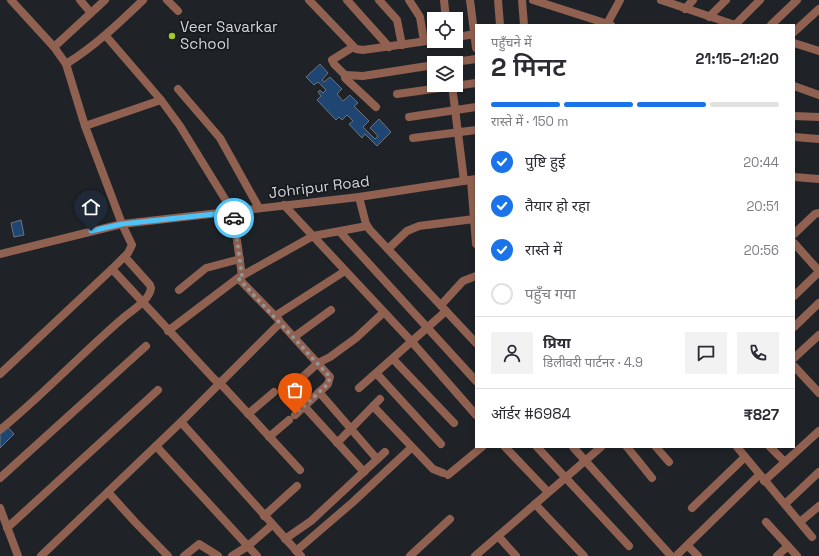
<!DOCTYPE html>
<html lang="hi">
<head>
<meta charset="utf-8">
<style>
	:root { --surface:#fff; --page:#f2f2f3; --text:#2b2b33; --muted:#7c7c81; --line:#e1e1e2; --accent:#1a73e8 }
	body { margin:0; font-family:"Space Grotesk","Noto Sans Devanagari",sans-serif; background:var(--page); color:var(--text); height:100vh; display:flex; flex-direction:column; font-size:15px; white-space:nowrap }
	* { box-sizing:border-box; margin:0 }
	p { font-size:13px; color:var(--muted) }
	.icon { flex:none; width:22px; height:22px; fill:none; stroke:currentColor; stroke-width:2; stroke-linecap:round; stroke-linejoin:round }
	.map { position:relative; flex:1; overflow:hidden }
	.details { position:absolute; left:475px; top:24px; width:320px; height:424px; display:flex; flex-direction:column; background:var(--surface); border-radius:0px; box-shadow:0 2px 6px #0003 }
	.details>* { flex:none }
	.tools { position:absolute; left:427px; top:12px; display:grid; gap:8px }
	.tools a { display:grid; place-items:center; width:36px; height:36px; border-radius:0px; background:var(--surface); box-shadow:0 2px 6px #0003; font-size:20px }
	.pin { position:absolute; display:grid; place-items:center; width:34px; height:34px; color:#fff; margin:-41px -17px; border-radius:50% 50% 50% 0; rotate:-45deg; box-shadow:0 0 4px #0007 }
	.pin .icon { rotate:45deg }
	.courier { position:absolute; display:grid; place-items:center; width:40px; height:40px; margin:-20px; border:3px solid #4fc3f7; border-radius:50%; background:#fff; color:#222; box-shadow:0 1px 5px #0007 }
	.headline em { font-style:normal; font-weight:600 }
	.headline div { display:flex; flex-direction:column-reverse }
	.headline { display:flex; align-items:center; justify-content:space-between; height:68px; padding:0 16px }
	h1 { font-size:26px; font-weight:600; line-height:30px }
	.bar { display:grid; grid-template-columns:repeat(4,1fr); gap:6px 4px; align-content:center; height:48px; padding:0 16px }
	.bar i { height:5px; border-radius:3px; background:var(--line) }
	.bar .active { background:var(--accent) }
	.bar p { grid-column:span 4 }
	.line { display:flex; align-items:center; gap:10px; padding:0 16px; border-top:1px solid var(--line) }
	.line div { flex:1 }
	.round { display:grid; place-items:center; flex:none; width:42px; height:42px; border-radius:0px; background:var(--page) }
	ol { padding:0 16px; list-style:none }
	li { display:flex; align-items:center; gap:12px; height:44px }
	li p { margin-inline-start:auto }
	li .icon { padding:4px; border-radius:50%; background:var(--accent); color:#fff; stroke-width:4 }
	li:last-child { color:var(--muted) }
	li i { width:22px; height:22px; border:2px solid var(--line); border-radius:50% }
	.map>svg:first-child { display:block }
	.building { fill:#1f4672; stroke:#6e7277 }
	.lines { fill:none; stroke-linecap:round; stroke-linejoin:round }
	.minor { stroke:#906150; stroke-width:8 }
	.tertiary { stroke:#906150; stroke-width:8 }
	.done { stroke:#939699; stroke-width:4; stroke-dasharray:0 7.2 }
	.route { stroke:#4fc3f7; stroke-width:5 }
	.poi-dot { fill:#a2c929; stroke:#16191d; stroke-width:1.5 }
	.labels { text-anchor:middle; stroke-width:3.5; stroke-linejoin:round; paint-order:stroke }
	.poi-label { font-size:15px; fill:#d2d4d7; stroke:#16191d; text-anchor:start }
	.street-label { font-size:15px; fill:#d2d4d7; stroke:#16191d }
</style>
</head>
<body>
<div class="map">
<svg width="819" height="556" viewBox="0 0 819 556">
	<rect width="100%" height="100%" fill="#1f2327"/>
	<g class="building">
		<path d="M320,64l8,9 -6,7 2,2 6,-5 12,12 -5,5 6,7 7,-6 8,8 -4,3 15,15 -6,6 12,12 3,-3 -8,-8 9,-9 12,13 -14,14 -12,-12 -3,4 -13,-14 4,-3 -6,-6 -5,5 -3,-3 -3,3 -19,-20 4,-4 -3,-4 2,-2 3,3 3,-3 -8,-8 -4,3 -8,-8z"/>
		<path d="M21,220l3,15 -10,2 -3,-14z"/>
		<path d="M6,425l8,9 -14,14v-18z"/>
	</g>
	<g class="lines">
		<g class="minor">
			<path d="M80,0l11,13"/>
			<path d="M167,0l11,11"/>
			<path d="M309,0l47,49 7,1 71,-10"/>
			<path d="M347,0l42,47"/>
			<path d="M379,0l18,20 5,25"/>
			<path d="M409,0l11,17 4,24"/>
			<path d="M444,0l2,19"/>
			<path d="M470,0l6,48"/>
			<path d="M498,0l2,25"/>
			<path d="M522,0l2,25"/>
			<path d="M685,9l8,-9"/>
			<path d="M709,17l17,-17"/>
			<path d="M735,25l25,-25"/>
			<path d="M771,25l26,-25"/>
			<path d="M794,32l25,-23"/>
			<path d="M106,36l55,64 19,26 53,86 9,64"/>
			<path d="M456,37l20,-3"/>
			<path d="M54,47l51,-47"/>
			<path d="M353,47l-21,13 2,4 11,11v3l31,29"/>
			<path d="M448,63l28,-4"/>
			<path d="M66,64c29,-18 52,-40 77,-64"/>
			<path d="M345,75l18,1 71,-11"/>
			<path d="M452,85l12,96"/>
			<path d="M178,89l42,49 39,70"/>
			<path d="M397,94l79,-11"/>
			<path d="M794,116l25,1"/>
			<path d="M409,117l67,-10"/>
			<path d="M85,126l76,-26"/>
			<path d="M794,137l25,2"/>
			<path d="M413,138l63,-8"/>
			<path d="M471,180l5,64"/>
			<path d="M359,197l7,27 4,6 106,113"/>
			<path d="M284,205l128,137 64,73"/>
			<path d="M340,232l136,149"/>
			<path d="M794,234l21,-20 4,-1"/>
			<path d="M794,243l25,28"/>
			<path d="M388,249l19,-18 12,-5 55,-7"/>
			<path d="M112,269l103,111 4,2 81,88"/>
			<path d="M179,290l27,-22 34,-9"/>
			<path d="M794,296l25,-24"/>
			<path d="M441,305l22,-24 13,-5"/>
			<path d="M275,316l70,-45"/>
			<path d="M280,322l50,55 -2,7 -33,31"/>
			<path d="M794,327l25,-24"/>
			<path d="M168,331l70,-53 75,-42 54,-10"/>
			<path d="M294,337l37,-27"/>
			<path d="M794,358l25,-23"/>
			<path d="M393,359l61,64"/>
			<path d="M794,366l25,27"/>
			<path d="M0,374l112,-105 16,-16 4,-8 -10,-21 -37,-98 -19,-62 -12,-17 -43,-47"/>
			<path d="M377,374l64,70"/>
			<path d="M359,388l87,-77"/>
			<path d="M286,392l32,-29 12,-6 26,-19 28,-26"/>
			<path d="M319,392l58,67"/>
			<path d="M304,406l60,66"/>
			<path d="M373,406l60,63 10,4"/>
			<path d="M248,414l26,-22"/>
			<path d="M181,422l120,134"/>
			<path d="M0,430c43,-35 81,-76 123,-112 8,-7 27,-18 28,-30l-1,-3 -25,-28"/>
			<path d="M269,437l20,-17"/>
			<path d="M337,443l43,-44"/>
			<path d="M156,446l101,110"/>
			<path d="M505,447l43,45"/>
			<path d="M537,447l92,99"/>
			<path d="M573,447l98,109"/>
			<path d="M627,447l25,31"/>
			<path d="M656,447l13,15"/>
			<path d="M737,447l75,90"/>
			<path d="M770,447l15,15"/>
			<path d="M448,475l34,-28"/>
			<path d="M0,478l146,-132"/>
			<path d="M764,481l55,-50"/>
			<path d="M108,492l27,30 33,34"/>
			<path d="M535,504l49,52"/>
			<path d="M785,504l34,-32"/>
			<path d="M692,508l53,-51"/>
			<path d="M264,516l33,-30"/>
			<path d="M766,522l31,34"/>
			<path d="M800,522l19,-16"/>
			<path d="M7,528l151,-138"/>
			<path d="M498,536l18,20"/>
			<path d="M285,539l26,-18 74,-69"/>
			<path d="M688,546l10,10"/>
			<path d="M296,551l57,-49 58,-54"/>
			<path d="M41,556l140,-134 98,-98v-4l-41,-42"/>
			<path d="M184,556l15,-12 19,12"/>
			<path d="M232,556l16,-10 24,-21"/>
			<path d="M410,556l40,-37"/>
			<path d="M475,556l126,-109"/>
			<path d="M676,556l83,-81"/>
			<path d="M777,556l11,-10"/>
		</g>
		<g class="tertiary">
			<path d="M533,0l78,25"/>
			<path d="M661,0l74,25"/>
			<path d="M607,24l13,-24"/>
			<path d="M794,43l25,8"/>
			<path d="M794,86l25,9"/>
			<path d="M794,177l25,2"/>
			<path d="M0,254l122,-30 237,-27 117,-18"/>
			<path d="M0,508l18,48"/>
		</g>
	</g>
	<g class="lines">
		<path class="done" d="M234,218l8,58 -4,2 92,99 -2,7 -33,30"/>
		<path class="route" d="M91,231l31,-7 111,-12 1,6"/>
	</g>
	<circle class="poi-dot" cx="172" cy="36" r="4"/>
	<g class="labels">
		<g class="poi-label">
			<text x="180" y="32">Veer Savarkar<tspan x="180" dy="17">School</tspan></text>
		</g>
		<g class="street-label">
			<text transform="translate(319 187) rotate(-7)" y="5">Johripur Road</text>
		</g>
	</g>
</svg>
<div class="tools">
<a><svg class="icon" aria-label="locate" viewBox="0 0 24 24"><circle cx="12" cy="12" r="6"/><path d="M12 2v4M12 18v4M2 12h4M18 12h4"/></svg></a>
<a><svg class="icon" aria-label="layers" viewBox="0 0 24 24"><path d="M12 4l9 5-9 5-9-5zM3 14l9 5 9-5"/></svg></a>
</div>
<div class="pin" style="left:295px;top:414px;background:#ea580c"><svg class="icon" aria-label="bag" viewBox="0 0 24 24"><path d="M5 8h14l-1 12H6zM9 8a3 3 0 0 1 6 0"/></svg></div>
<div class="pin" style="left:91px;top:231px;background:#1f2937"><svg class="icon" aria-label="home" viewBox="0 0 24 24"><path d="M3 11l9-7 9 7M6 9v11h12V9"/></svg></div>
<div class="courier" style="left:234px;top:218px"><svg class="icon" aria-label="car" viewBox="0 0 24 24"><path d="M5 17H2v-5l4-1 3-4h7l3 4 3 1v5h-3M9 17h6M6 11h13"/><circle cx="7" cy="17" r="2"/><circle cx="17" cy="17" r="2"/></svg></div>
<section class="details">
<div class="headline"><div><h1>2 मिनट</h1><p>पहुँचने में</p></div><em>21:15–21:20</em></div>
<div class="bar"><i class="active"></i><i class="active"></i><i class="active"></i><i></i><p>रास्ते में · 150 m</p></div>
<ol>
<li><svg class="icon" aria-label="check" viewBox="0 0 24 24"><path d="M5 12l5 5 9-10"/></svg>पुष्टि हुई<p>20:44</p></li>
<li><svg class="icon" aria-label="check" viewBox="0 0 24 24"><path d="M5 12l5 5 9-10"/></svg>तैयार हो रहा<p>20:51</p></li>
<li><svg class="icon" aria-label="check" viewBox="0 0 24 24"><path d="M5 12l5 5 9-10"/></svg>रास्ते में<p>20:56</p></li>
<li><i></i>पहुँच गया</li>
</ol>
<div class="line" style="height:72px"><a class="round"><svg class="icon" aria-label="person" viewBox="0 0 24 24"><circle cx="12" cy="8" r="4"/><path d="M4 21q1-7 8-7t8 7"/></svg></a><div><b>प्रिया</b><p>डिलीवरी पार्टनर · 4.9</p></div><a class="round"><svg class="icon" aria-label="chat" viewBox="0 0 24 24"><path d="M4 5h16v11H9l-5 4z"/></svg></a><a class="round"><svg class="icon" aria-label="phone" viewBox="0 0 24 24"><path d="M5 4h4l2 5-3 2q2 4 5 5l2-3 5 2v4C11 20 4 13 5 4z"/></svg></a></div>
<div class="line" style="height:52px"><div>ऑर्डर #6984</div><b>₹827</b></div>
</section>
</div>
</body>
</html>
